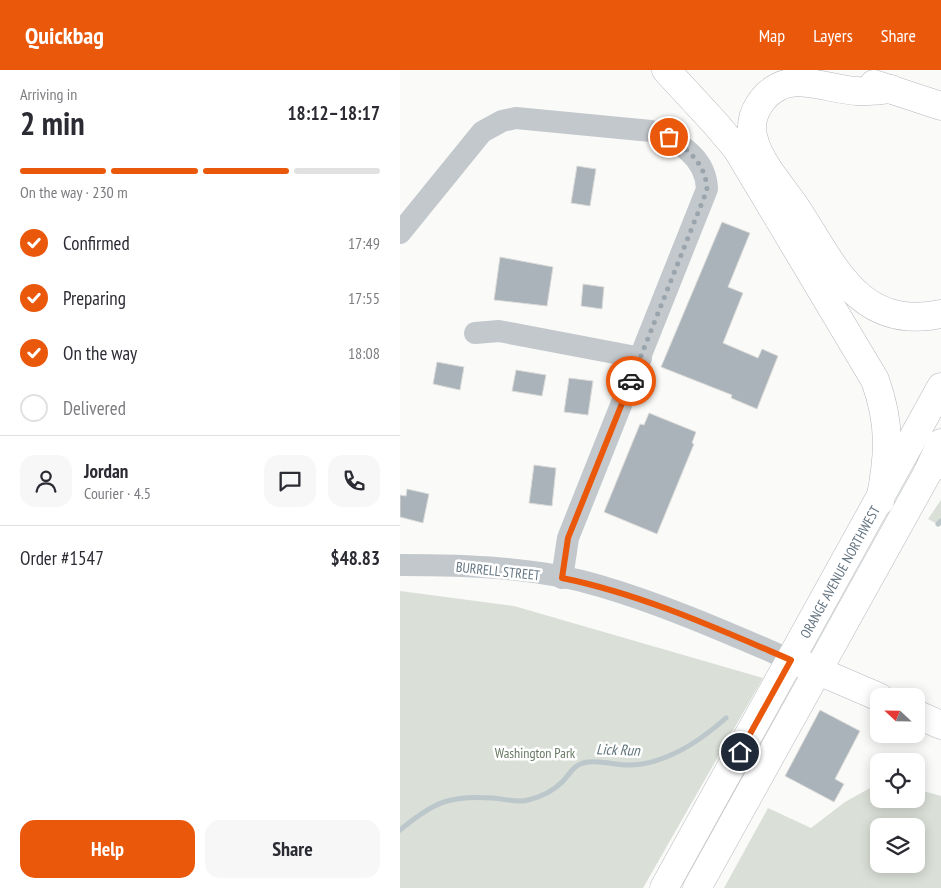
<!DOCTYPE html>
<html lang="en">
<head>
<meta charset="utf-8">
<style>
	:root { --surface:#fff; --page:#f7f7f7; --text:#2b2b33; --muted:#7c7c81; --line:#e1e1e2; --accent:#ea580c }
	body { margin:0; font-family:"PT Sans Narrow",sans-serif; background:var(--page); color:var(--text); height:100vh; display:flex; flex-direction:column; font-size:19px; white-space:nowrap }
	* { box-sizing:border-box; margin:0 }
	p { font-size:16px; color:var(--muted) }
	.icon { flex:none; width:28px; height:28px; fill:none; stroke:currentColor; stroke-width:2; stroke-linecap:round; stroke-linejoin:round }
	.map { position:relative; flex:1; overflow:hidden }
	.details { display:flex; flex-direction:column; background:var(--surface); width:400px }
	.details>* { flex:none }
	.needle { width:32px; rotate:292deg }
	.controls { position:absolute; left:470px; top:618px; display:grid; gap:10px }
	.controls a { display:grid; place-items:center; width:55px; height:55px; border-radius:10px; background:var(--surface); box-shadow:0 2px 12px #0003; font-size:25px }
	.pin { position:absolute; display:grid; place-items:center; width:42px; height:42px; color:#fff; margin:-21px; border:2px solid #fff; border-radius:50%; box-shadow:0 1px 5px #0007 }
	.courier { position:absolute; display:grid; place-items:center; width:50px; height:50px; margin:-25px; border:4px solid #ea580c; border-radius:50%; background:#fff; color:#222; box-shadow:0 1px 6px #0007 }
	.head em { font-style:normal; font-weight:700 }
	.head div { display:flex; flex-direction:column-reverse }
	.head { display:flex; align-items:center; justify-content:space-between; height:85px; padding:0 20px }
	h1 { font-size:32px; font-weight:700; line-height:38px }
	.bar { display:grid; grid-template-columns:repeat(4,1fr); gap:8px 5px; align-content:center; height:60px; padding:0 20px }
	.bar i { height:6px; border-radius:4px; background:var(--line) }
	.bar .current { background:var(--accent) }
	.bar p { grid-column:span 4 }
	.line { display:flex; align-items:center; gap:12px; padding:0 20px; border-top:1px solid var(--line) }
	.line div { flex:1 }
	.round { display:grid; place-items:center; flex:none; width:52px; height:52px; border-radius:15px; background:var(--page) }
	ol { padding:0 20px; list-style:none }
	li { display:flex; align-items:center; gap:15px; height:55px }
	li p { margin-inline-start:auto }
	li .icon { padding:5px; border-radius:50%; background:var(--accent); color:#fff; stroke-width:4 }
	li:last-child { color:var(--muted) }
	li i { width:28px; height:28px; border:2px solid var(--line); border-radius:50% }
	.action { display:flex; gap:10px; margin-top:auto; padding:10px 20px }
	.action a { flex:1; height:58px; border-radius:15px; background:var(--accent); color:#fff; font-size:20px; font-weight:700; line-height:58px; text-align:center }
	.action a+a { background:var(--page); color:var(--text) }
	header { display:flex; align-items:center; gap:30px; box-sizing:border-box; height:70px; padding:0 25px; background:var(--accent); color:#fff }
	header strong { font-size:24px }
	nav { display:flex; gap:28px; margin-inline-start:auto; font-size:18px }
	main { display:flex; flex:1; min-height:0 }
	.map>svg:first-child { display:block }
	.green { fill:#dadfd7; fill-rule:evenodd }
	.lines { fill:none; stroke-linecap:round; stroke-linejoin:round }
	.stream { stroke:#bbc7cb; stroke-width:5 }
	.building { fill:#aab3b9; stroke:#dcdcda }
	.major-casing { stroke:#b5babe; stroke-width:29 }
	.highway-casing { stroke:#b4b9bd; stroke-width:29 }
	.minor { stroke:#c3c8cc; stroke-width:22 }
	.major { stroke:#fff; stroke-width:28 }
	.highway { stroke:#fff; stroke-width:28 }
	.done { stroke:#99a4ac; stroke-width:5; stroke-dasharray:0 9 }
	.route { stroke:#ea580c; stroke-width:6 }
	.labels { text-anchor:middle; stroke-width:5; stroke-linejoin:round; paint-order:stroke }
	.street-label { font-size:14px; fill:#657683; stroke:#fff }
	.park-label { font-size:14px; fill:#687a64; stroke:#fff }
	.water-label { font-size:15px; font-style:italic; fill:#60757c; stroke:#fff }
</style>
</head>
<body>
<header>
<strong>Quickbag</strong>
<nav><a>Map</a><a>Layers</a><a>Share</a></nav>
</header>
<main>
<section class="details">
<div class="head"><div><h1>2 min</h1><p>Arriving in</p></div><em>18:12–18:17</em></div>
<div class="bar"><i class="current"></i><i class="current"></i><i class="current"></i><i></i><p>On the way · 230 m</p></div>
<ol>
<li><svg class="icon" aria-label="check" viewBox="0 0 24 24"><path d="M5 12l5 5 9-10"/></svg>Confirmed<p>17:49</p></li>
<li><svg class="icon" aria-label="check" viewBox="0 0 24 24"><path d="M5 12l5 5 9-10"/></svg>Preparing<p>17:55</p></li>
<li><svg class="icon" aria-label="check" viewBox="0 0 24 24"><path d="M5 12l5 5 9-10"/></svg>On the way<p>18:08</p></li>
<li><i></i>Delivered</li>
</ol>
<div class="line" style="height:90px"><a class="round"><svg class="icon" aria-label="person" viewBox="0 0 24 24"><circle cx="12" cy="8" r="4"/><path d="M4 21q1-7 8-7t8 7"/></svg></a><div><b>Jordan</b><p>Courier · 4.5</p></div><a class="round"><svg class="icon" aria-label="chat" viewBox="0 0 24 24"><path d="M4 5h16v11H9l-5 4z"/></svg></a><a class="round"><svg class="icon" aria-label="phone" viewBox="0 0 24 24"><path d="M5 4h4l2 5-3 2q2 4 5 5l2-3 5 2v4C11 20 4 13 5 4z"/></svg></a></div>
<div class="line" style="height:65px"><div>Order #1547</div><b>$48.83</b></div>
<div class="action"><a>Help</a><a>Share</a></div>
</section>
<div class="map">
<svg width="541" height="818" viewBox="0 0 541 818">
	<rect width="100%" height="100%" fill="#fafaf8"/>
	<g class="green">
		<path d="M541,430v26l-13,-7z"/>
		<path d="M0,521l114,15 249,72 -120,210h-243z"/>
		<path d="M470,718h9v11h37v-10l25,7v92h-217l44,-80 43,20 34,-26zM479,756h37v38h-37z"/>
	</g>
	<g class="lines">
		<g class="stream">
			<path d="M538,454l3,-3"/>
			<path d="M0,760c34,-28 49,-35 93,-32 11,1 25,5 35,2 12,-3 24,-8 33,-17 8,-7 11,-17 22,-20 13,-4 32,2 45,2 36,0 72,-24 98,-47"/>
		</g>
	</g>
	<g class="building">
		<path d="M177,96l19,3 -6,37 -19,-3z"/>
		<path d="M322,152l28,11 -22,54 15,6 -20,50 35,15 4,-9 16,7 -21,53 -26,-11 1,-3 -71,-28z"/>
		<path d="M100,187l53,10 -6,39 -53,-6z"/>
		<path d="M183,214l21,3 -2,22 -21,-3z"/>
		<path d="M37,292l27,5 -4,23 -27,-6z"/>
		<path d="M116,300l30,5 -4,21 -30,-5z"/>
		<path d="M169,308l24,3 -5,34 -24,-3z"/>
		<path d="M249,343l47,19 -4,11 2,1 -37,90 -53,-22 36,-88 4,1z"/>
		<path d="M134,395l22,3 -4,38 -23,-3z"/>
		<path d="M7,419l22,5 -6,29 -23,-6v-22l6,1z"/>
		<path d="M420,640l40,21 -25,48 9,5 -10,18 -49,-26z"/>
	</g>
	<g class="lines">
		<defs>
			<g id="major">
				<path d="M402,594l77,33"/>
				<path d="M516,644l25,11"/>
				<path d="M264,818l277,-501"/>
				<path d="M297,818l231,-416 13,-29"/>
			</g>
			<g id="highway">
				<path d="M266,0l49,53 22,26 138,231c16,44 14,76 5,121"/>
				<path d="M474,14l67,22"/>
				<path d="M491,19c-11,1 -23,3 -34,2 -24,-1 -57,-16 -79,-4 -15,8 -27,25 -26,43 3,28 27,53 43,76 37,55 62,126 146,108"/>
				<path d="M528,402l13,-13"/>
			</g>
		</defs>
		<use href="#major" class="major-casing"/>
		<use href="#highway" class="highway-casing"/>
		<g class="minor">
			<path d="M0,163l82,-101 20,-11 14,-3 135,13c28,10 55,26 56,58l-139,349 -6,40"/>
			<path d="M75,263l24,-2 142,27"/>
			<path d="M0,495c65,0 137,2 200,21 65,19 128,47 191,74"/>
		</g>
		<use href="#major" class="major"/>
		<use href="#highway" class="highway"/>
	</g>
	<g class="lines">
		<path class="done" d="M231,311l76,-191c-1,-26 -18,-40 -38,-53"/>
		<path class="route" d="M231,311l-63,157 -6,40c79,16 154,50 229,82l-51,92"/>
	</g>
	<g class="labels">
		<g class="street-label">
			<text transform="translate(98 501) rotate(6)" y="5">BURRELL STREET</text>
			<text transform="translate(440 502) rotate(-61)" y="5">ORANGE AVENUE NORTHWEST</text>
		</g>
		<g class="park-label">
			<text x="135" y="688">Washington Park</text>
		</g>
		<g class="water-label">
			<text transform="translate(218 680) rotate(2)" y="5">Lick Run</text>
		</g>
	</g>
</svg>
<div class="controls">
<a><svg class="needle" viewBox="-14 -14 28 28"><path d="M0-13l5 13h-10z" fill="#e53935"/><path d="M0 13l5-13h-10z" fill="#7c7c81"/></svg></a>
<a><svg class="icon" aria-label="locate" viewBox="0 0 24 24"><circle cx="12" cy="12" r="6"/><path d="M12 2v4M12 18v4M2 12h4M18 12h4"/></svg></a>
<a><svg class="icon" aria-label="layers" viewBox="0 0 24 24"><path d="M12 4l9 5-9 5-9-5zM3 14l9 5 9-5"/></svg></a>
</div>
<div class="pin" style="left:269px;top:67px;background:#ea580c"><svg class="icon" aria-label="bag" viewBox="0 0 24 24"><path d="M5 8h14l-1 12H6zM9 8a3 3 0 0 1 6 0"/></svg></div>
<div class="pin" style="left:340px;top:682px;background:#1f2937"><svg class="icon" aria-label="home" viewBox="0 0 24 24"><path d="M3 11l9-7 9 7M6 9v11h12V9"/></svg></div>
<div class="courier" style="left:231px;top:311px"><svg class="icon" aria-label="car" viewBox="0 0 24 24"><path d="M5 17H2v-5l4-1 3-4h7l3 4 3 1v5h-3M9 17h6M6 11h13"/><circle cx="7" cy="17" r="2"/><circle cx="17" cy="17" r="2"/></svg></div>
</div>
</main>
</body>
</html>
